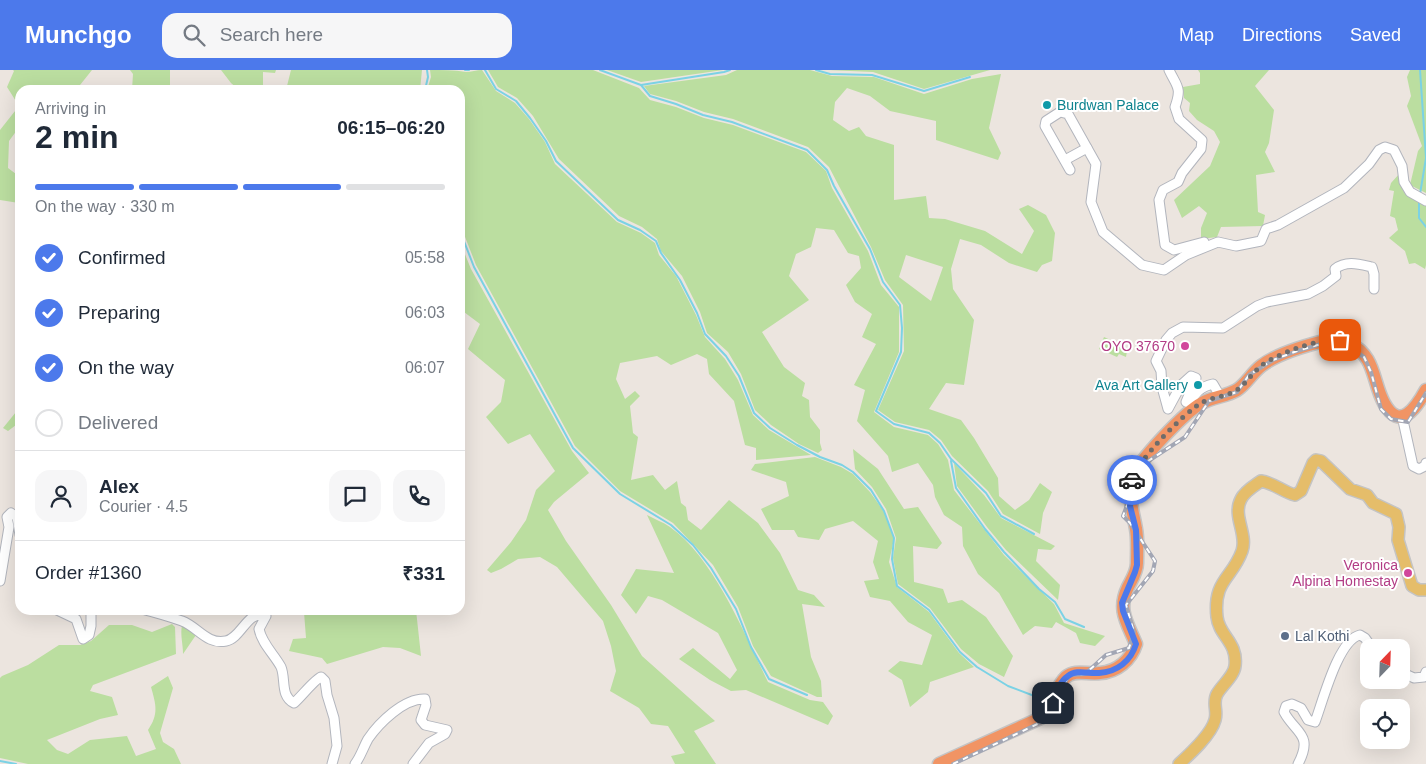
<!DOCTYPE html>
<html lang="en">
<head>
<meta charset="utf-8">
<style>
	:root { --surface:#fff; --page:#f6f6f7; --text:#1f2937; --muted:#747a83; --line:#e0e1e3; --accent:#4c79eb }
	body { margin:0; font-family:Helvetica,sans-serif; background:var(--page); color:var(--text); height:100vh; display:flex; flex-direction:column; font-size:19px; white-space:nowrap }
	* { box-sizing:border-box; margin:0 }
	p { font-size:16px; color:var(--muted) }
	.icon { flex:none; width:28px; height:28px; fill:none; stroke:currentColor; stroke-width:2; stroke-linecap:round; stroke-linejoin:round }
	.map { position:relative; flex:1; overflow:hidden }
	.panel { position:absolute; left:15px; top:15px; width:450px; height:530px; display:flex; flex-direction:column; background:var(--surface); border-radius:15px; box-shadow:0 5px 20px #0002 }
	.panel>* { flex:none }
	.needle { width:32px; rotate:23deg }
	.buttons { position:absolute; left:1360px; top:569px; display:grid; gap:10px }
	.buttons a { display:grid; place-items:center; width:50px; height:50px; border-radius:10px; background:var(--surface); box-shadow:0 5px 20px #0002; font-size:25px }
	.pin { position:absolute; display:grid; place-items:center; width:42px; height:42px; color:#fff; margin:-21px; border-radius:10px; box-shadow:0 2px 8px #0006 }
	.courier { position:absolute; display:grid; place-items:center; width:50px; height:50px; margin:-25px; border:4px solid #4c79eb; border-radius:50%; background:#fff; color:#222; box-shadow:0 1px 6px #0007 }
	.head em { font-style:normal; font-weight:800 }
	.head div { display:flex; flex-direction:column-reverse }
	.head { display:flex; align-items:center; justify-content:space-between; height:85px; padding:0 20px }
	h1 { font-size:32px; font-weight:800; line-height:38px }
	.bar { display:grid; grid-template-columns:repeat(4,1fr); gap:8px 5px; align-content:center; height:60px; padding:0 20px }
	.bar i { height:6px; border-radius:4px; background:var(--line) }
	.bar .current { background:var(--accent) }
	.bar p { grid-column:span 4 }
	.line { display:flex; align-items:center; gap:12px; padding:0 20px; border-top:1px solid var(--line) }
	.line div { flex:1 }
	.round { display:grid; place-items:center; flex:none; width:52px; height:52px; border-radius:15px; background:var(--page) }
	ol { padding:0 20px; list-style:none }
	li { display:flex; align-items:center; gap:15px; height:55px }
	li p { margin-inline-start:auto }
	li .icon { padding:5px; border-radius:50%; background:var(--accent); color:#fff; stroke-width:4 }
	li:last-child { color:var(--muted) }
	li i { width:28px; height:28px; border:2px solid var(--line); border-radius:50% }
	header { display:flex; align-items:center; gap:30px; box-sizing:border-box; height:70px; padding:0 25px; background:var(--accent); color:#fff }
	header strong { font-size:24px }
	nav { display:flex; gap:28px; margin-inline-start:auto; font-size:18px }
	.search { width:350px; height:45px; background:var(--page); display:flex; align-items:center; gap:12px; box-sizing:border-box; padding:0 18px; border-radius:15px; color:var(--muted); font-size:19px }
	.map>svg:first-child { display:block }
	.green { fill:#bbdea0; fill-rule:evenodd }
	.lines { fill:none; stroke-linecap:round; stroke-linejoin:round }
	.stream { stroke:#7bd2e5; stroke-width:2 }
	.minor-casing { stroke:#b2b5bd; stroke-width:11 }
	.major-casing { stroke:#c4c4c4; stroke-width:14 }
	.highway-casing { stroke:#c4c4c4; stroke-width:15 }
	.minor { stroke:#fff; stroke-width:9 }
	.major { stroke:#e5bd6a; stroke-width:11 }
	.highway { stroke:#f19464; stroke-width:12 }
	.rail-casing { stroke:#a2a6b4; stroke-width:4 }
	.rail { stroke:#fff; stroke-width:2; stroke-dasharray:5.5; stroke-linecap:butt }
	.done { stroke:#6f6c6a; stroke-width:5; stroke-dasharray:0 9 }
	.route { stroke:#4c79eb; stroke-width:6 }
	.culture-dot { fill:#0f9aa8; stroke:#fff; stroke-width:2 }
	.hotel-dot { fill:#d1479c; stroke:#fff; stroke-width:2 }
	.service-dot { fill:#5c6f8a; stroke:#fff; stroke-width:2 }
	.labels { text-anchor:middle; stroke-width:4; stroke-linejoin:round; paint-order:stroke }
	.culture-label { font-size:14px; fill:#0d838f; stroke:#fff; text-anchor:start }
	.hotel-label { font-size:14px; fill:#b23c85; stroke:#fff; text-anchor:end }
	.service-label { font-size:14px; fill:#4e5e75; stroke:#fff; text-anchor:start }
</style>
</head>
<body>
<header>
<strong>Munchgo</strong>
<div class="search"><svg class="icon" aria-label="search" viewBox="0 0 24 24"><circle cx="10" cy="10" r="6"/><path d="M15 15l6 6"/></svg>Search here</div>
<nav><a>Map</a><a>Directions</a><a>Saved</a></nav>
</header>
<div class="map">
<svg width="1426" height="694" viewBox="0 0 1426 694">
	<rect width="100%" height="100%" fill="#ece5df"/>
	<g class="green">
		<path d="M13,0h79l-16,20h-56v36l-11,15 -1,27 12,9 -1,26 -19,-3v-70l19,-24 -12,-19 7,-16z"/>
		<path d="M130,0h40v20h-38l1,-16z"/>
		<path d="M221,0h55l-1,3 -12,-1v15l-12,3h-12l-8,-7z"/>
		<path d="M291,0h131l-2,20h-134z"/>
		<path d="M430,0c12,0 24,0 36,2 5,0 11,-2 16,-2l14,21 19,12 14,16 16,23 10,22 62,58 24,11 14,10 4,12 17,21 20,39 9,22 20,22 13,21 15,35 16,15 42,25 -55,5v-12l-11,-3 -11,-44 -25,-27 -2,-15 -10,-5 -26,11 -14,-9 -37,7 -4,16 9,20 10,-8 5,5 -10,10 3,27 5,4 -7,43 22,-5 12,15 12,-9 4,22 5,4 2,13 13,10 28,-30 29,23 22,30 18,37 16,5 11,12 -23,-3 9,53 10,24 1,16h-5l-46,-21 -18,-30 -15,-39 -25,-42 -40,-42 -53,-32 -45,-45 -99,-181 -16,-41v-134h-33l4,-13z"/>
		<path d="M488,0h105l46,18 11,12 26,7 28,11 29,7 73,27 20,19 6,17 36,63 13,34 18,22v45l-25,60 20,15 34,8 10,9 10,16 6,30 50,65 50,49 10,19 41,13 -10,10 -15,-3 -4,-10 -20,-11 -4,6 -17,-2 -12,9 -24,-42 -21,-19 -15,-28 -1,-19 -18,-12 -9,-18 -2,-12 -15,-22 -26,9 -4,-16 -31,-35 8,-31 -11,-5 22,-41 -14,-7 10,-23 -17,-12 -9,-17 15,-17 -2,-12 -11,-3 -14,-23 -18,-2 -5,19 -15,7 -7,22 20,24 -47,32 22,35 21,16 -3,13 7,4 1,17 10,13v13l2,7 -4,3 -19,-9 -28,-19 -16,-15 -14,-36 -13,-22 -21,-19 -7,-21 -18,-36 -21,-25 -4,-12 -15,-12 -23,-11 -60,-57 -26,-43 -16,-18 -19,-11z"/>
		<path d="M607,0h116l-82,12z"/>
		<path d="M737,0h73l22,6 42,1 50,17 48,-15 29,-5 -12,54 12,25 -3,7 -62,-20v-19l-46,-10 -20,-15 -23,-8 -12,14 -2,18 16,11 10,-4 7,9 28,9v55l32,-4 3,22 16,1 40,12 37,23 12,-23 -15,-22 9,-4 18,10 9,18 -3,28 -10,4 -5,7 -28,-9 -28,-18 -21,-6 -9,30 2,20 21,31 -10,65 -18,-2 -17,26 32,11 13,18 24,40 1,18 16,14 14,-10 11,-17 12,9 -9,21 -3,21 -37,-20 -15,-23 -36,-35 -11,-16 -12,-10 -34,-8 -17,-12 26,-59 -1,-46 -18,-25 -14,-33 -42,-80 -21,-20 -75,-28 -29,-7 -28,-11 -26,-7 -6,-8 82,-11zM906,185l37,12 -12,34 -32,-24z"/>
		<path d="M827,0h163l-66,19 -51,-17z"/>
		<path d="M1198,0h71l-14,16 19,24 -5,33 -4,9 10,20 -19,3 2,37 7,3 -2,11 -42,1 -4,10 -16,2v-11l6,-15 -8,-7 -17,12 -8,-18 36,-34 10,-24 -6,-11 -17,-11 -8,-9 1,-8 -6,-5 -1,-11 17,-3v-11z"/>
		<path d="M1410,0h16v123l-16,-8 8,-34 4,-5 -15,-40 4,-10 -4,-19z"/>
		<path d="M1400,103l2,10 24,20v62l-1,4 -10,-6 -6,1 -4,-13 -16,-13 9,-8 -3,-12 -5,-2 4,-25 -5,-1 2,-7z"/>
		<path d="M460,172l11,27 101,182 17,22 -35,29 -6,8 18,31 45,64 31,51 73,65 -21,10 22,33h-41l-4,-8 14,-3 -17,-27 -17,-2 -12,-16 -29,-17 6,-20 -5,-25 -8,-25 -46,-54 -17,-10 -22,2 -17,10 -10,4 -4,-3 24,-28 15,-22 10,-30 19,-19 -25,-37 -22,10 -22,-27 15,-15 4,-22 -37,-31 12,-25 -20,-15z"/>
		<path d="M1104,267l17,8 6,6 -1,6 -7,-3 -2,3 -18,-8z"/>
		<path d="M16,342l4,2v12l-4,-1 -8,6 -5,-3z"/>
		<path d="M853,379l25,20 26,40 14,-2 24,36 -5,6 -24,-3 1,36 29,7 5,14 14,-3 24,17 27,39 -9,21 -25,-13 -18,-15 -31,-41 -32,-24 -5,-26 3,-20 -10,-29 -14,-22 -17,-18z"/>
		<path d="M815,387l26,10 12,7 17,18 15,21 9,26 -5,23 8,25 32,25 30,41 15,14 -44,15 -2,10 -18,15 -8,-27 -14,-9 12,-10 22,4 10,-30 -24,-13 -18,-21 -20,-4 -6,-16 15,-2 -6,-17 5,-21 -25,-20 -28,8 -6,11 -21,-3 -4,-7h-22l-11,-21 28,-13 -3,-14 -35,-12 4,-6z"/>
		<path d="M954,393l30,32 17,23 54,28 -4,4 -13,-1 -2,12 24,24 -2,15 -52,-50 -19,-23 -30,-41z"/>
		<path d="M647,445c7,4 16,7 23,12 44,31 75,108 98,155l42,18 13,2 10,14 -5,9 -82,-35 -15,1 -21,-11 -31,-21 14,-11 37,31 7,-9 -19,-37 -56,-33 -14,-4 -12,18 -15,-19 15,-26 38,4z"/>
		<path d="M295,540h121l5,46 -21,-8 -17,-1 -56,17 -5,-6 -33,-7 4,-12 13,-1 -2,-26z"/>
		<path d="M172,554l3,3 1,27 -83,31 -3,6 22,6 6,18 -18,4 -53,21 10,10 11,4 22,-14 37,-4 9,20 20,-7 -8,-19c11,-16 8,-25 3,-43l17,-11 5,12 -13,45 3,9 11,7 7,15h-153l-28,-6v-80l2,-2 26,-11 31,-20h21l11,-4 18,-16h23l20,7z"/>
		<path d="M182,555l14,10 -13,19c0,-10 -3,-19 -1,-29z"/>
	</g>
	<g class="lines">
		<g class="stream">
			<path d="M465,0h4"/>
			<path d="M485,0l11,19 20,12 14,17 16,23 10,20 62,59 22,10 16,11 5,12 19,27 17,33 8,21 21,22 13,20 15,37 16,15 27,17 23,12 22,8 11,7 18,18 13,21 10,27 -2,21 5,27 32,24 31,42 17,15 31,19 29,11"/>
			<path d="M600,0l41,15 9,11 26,8 27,11 29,7 75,28 20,20 7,16 36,63 13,33 17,23 2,23 -1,24 -25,59 18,13 35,9 11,10 11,16 35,34 15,23 33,18"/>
			<path d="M816,0l14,4 42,1 52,16 46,-14"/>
			<path d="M1420,0l6,88 -6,36"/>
			<path d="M641,15l83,-13 6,-2"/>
			<path d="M425,20l3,-13 -1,-7"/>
			<path d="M1419,131v17l7,9"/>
			<path d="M460,161l14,36 99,181 47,46 51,31 22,20 18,23 25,41 15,38 18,32 38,16"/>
			<path d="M951,391l5,27 29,41 19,23 35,37 16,13 10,17 19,8"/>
			<path d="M0,691l16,3"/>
		</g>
		<defs>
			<g id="minor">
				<path d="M1169,0c8,17 13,17 6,37l4,12 23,21 -1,9 -19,24 -4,9 -15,8 -4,10 6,45 9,5 30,-8"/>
				<path d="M1065,90l22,-12"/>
				<path d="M1070,100l-25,-44 1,-5 14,-9 8,2 28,50 -5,38 12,30 39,33 22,5 22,-15 32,-13 18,4 25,-5 5,-12 12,-4 66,-37 25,-24 10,-14 6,-3 9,3 8,16 2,16 6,10 16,9"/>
				<path d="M1220,326l-7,-12c-13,3 -17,9 -24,19l-3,-1 10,-24 -5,-2 -10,9 -13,24 -6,-22 -1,-16 -5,-10 10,-21 6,-7 11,-6 40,1 34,-22 10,-4 41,-8 15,-8 13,-10 -1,-7c11,-9 24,-5 37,-2l2,7v15"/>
				<path d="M1402,346l11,50 6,3 6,-3 1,-3"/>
				<path d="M0,511l9,-54 -2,-10 4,-4 6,4 3,18"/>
				<path d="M57,540l19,9 7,20 6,-4 2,-9v-16"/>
				<path d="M145,540c12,3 25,7 37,11 16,6 25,24 44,20 16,-3 21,-32 40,-25l-7,13c3,15 15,25 22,38 5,12 -1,29 13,36 7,-6 21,-24 27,-26l4,4 2,14 7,23 3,28 -5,18"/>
				<path d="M1401,602l13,6 10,-1 2,-5"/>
				<path d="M355,694c6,-8 8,-16 13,-25 11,-16 36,-41 57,-40l1,6 -5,15 4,5 22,5 -2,4 -16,9 -16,21"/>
				<path d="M1298,694c16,-30 -3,-31 -14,-52l2,-6 6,-2 9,4 7,12 7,2c8,-21 23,-82 45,-87l5,3 7,10"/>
			</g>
			<path id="major" d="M1179,694c11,-10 32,-29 36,-44 3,-9 -3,-17 2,-26 5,-9 17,-18 18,-28 3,-24 -16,-30 -18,-49 -4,-37 15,-38 25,-66 6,-17 -10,-35 -1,-52 4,-8 13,-13 20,-18 13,2 22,11 34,14l6,-4 12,-28 3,-3 5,1 29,28 17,6 6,8 23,11 3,13 -1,13 14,46 7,4h7"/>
			<path id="highway" d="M939,694l104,-47c12,-11 11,-29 23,-40 9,-8 23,-2 34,-4 17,-1 31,-13 36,-29 -9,-22 -19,-34 -8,-57 4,-8 9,-15 9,-24 0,-11 1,-24 -1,-34 -3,-18 -9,-34 -3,-52 5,-16 53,-66 69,-74 11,-6 25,-7 35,-13 9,-6 15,-17 24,-24 17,-13 46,-21 67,-26 6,-2 15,0 21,3 27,13 23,38 35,60 16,29 32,5 42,-13"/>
		</defs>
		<use href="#minor" class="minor-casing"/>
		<use href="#major" class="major-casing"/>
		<use href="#highway" class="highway-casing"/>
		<use href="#minor" class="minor"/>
		<use href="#major" class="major"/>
		<use href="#highway" class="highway"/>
		<defs>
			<path id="rail" d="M953,694l93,-44 23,-45 16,-1 21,-19 23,-7 5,-16 -8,-27 27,-34 2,-10 -25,-38 -7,-7 6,-16 -12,-16 10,-9 58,-38 24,-36 28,-9 12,-17 24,-15 24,-9 31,-9h13l23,15 7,15 10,37 10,10 17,3 18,-29"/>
		</defs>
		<use href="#rail" class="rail-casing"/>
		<use href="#rail" class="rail"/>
	</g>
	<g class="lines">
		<path class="done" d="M1132,410c3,-17 53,-68 69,-77 11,-6 25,-6 36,-13 9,-6 15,-17 24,-24 17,-13 59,-28 79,-26"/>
		<path class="route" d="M1053,633c3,-9 6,-21 15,-27 8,-7 21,-2 31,-3 18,-1 32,-12 37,-29l-13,-33 -1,-8 13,-31 2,-7 -1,-35 -6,-24 2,-26"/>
	</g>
	<g class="culture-dot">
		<circle cx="1047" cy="35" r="5"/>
		<circle cx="1198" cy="315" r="5"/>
	</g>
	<g class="hotel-dot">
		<circle cx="1185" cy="276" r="5"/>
		<circle cx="1408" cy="503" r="5"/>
	</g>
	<circle class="service-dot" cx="1285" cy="566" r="5"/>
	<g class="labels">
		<g class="culture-label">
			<text x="1057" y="40">Burdwan Palace</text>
			<text x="1188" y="320" text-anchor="end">Ava Art Gallery</text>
		</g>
		<g class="hotel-label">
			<text x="1175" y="281">OYO 37670</text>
			<text x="1398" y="500">Veronica<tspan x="1398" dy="16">Alpina Homestay</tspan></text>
		</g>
		<g class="service-label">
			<text x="1295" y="571">Lal Kothi</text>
		</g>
	</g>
</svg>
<div class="buttons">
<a><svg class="needle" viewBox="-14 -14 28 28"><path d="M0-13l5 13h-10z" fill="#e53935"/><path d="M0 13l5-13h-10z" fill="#747a83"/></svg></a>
<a><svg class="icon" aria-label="locate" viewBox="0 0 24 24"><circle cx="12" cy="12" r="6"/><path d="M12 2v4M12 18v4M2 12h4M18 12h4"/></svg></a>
</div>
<div class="pin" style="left:1340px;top:270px;background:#ea580c"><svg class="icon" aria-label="bag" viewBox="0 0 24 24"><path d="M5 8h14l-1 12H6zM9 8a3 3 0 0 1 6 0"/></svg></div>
<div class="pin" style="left:1053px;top:633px;background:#1f2937"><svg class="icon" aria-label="home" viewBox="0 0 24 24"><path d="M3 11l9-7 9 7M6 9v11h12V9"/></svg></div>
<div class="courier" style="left:1132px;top:410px"><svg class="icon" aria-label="car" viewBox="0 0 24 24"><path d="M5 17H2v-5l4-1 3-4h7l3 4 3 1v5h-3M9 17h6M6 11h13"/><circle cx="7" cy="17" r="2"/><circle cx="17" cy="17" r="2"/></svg></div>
<section class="panel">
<div class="head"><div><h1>2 min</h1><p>Arriving in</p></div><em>06:15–06:20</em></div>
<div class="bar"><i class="current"></i><i class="current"></i><i class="current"></i><i></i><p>On the way · 330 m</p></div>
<ol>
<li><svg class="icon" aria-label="check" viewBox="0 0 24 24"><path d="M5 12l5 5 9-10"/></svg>Confirmed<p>05:58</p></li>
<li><svg class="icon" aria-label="check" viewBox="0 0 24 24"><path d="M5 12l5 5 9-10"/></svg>Preparing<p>06:03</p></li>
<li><svg class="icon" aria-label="check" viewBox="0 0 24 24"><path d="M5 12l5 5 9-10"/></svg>On the way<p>06:07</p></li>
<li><i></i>Delivered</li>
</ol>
<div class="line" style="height:90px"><a class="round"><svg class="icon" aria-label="person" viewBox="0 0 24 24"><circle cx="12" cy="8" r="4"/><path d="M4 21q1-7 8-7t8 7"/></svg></a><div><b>Alex</b><p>Courier · 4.5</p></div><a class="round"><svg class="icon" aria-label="chat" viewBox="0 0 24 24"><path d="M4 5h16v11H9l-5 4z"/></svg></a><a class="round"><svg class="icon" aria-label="phone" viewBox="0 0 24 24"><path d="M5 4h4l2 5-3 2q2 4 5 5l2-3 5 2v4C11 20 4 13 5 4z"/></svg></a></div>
<div class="line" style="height:65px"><div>Order #1360</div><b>₹331</b></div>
</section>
</div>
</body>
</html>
